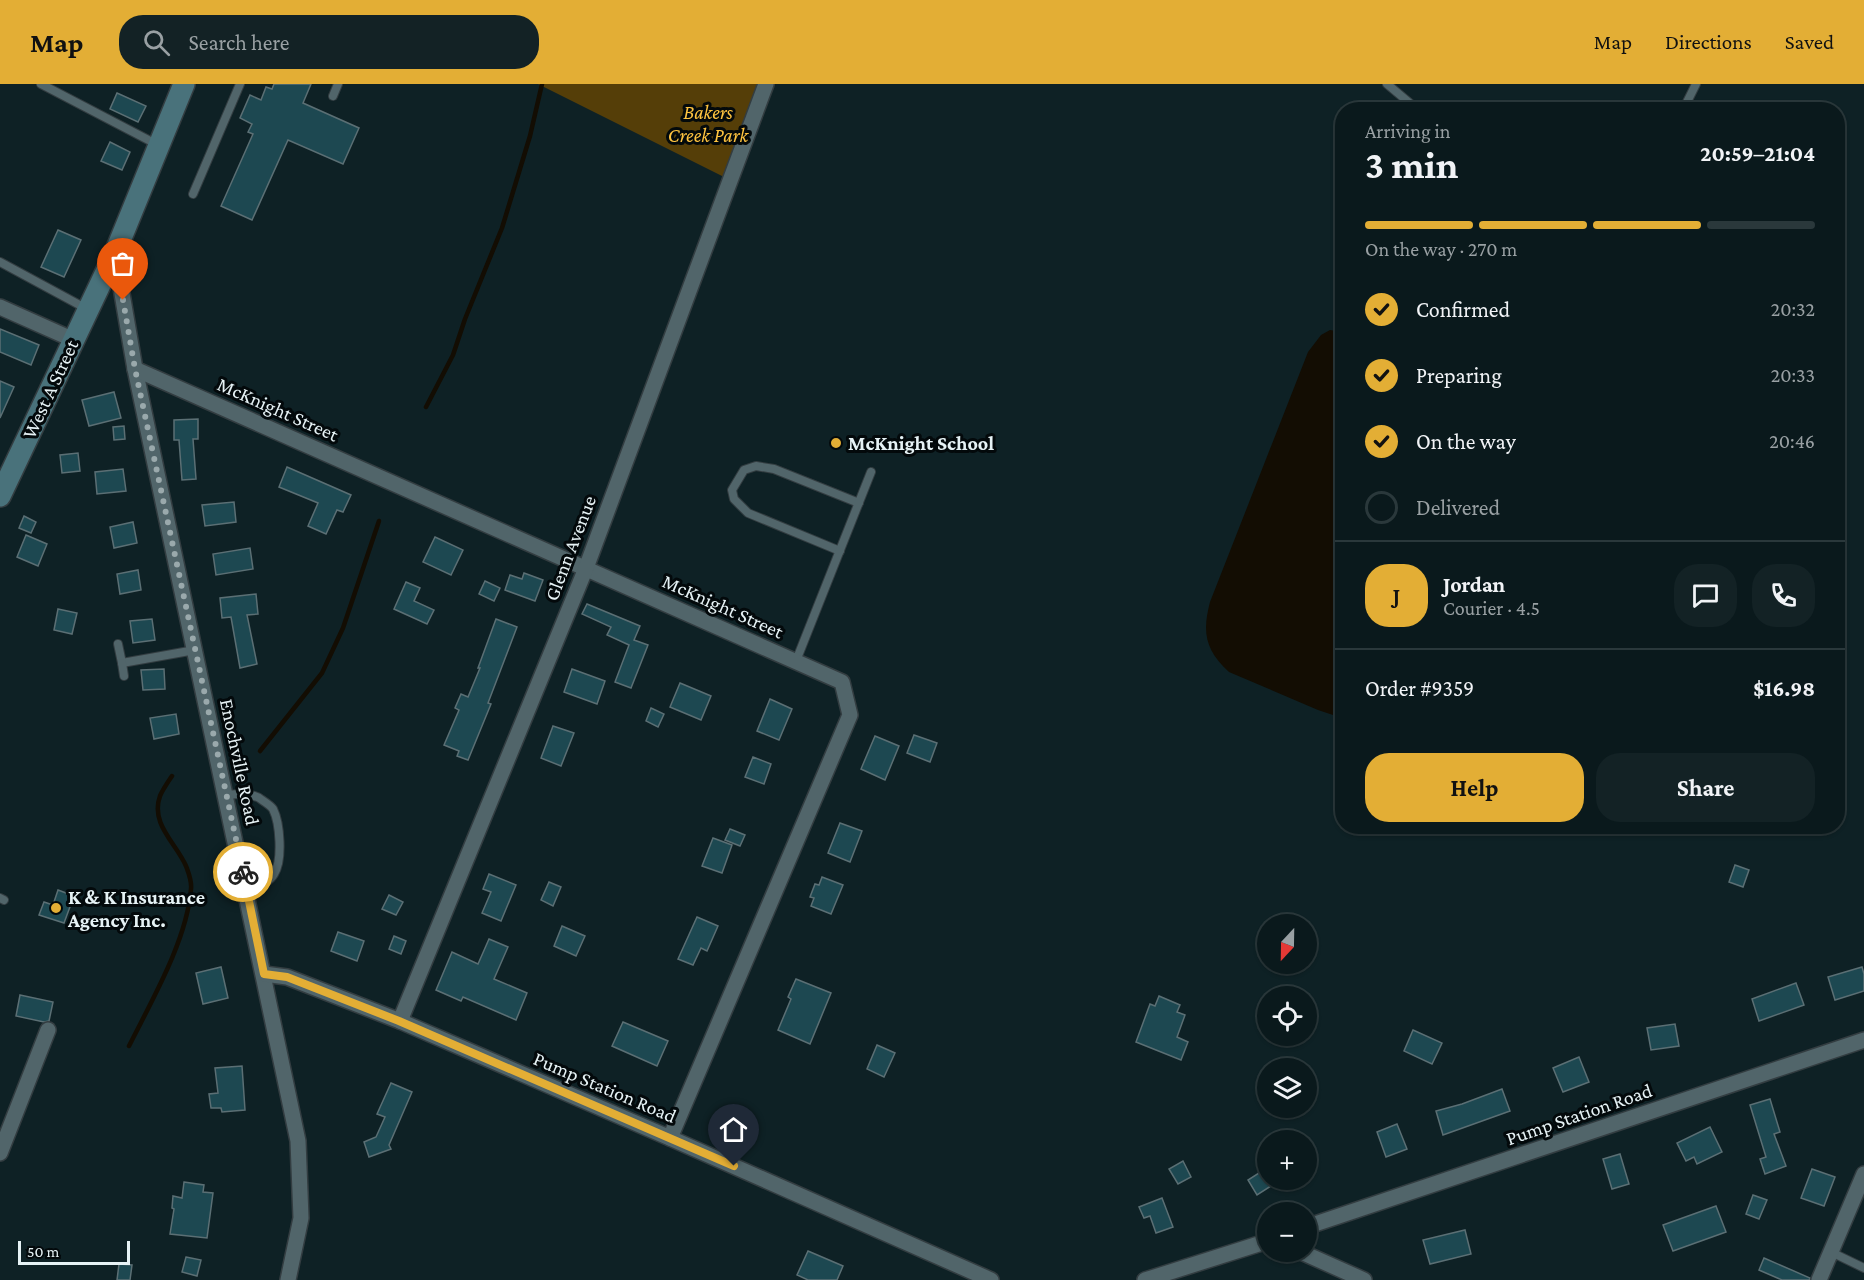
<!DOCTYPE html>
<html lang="en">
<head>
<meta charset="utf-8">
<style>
	:root { --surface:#0a191c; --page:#132225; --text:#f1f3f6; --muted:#99a0a3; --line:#2a383b; --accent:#e3ae35 }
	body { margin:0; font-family:"Crimson Pro",serif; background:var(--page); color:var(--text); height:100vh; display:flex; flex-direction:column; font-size:22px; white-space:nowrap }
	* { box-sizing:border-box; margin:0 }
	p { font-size:20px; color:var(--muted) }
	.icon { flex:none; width:33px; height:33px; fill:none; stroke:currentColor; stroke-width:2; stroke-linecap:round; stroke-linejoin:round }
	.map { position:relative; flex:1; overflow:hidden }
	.drawer { position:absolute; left:1335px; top:18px; width:510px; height:732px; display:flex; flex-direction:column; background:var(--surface); border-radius:24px; box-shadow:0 2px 4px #0004,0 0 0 2px var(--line) }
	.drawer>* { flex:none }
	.needle { width:39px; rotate:202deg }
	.tools { position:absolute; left:1257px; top:830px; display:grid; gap:12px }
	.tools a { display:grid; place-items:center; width:60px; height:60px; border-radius:50%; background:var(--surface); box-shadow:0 2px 4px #0004,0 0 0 2px var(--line); font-size:30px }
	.scale { position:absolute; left:18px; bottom:15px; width:112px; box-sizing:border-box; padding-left:6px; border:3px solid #e6f2f5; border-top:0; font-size:16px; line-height:21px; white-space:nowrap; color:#e6f2f5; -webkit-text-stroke:4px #03090b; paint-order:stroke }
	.pin { position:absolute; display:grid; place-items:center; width:51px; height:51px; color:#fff; margin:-62px -26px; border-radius:50% 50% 50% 0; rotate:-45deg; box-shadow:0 0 6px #0007 }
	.pin .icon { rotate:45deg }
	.courier { position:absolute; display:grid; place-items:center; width:60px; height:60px; margin:-30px; border:4px solid #e3ae35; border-radius:50%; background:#fff; color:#222; box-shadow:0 2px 8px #0007 }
	.summary em { font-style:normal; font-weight:700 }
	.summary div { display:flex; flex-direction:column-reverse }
	.summary { display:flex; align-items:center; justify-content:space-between; height:102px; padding:0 30px }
	h1 { font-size:39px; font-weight:700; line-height:45px }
	.bar { display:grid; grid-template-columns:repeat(4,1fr); gap:9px 6px; align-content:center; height:72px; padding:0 30px }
	.bar i { height:8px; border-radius:4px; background:var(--line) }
	.bar .on { background:var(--accent) }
	.bar p { grid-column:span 4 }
	.line { display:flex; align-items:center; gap:15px; padding:0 30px; border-top:2px solid var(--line) }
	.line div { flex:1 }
	.round { display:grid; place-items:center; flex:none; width:63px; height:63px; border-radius:24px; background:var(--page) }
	ol { padding:0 30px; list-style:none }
	li { display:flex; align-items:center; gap:18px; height:66px }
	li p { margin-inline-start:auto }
	li .icon { padding:6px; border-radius:50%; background:var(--accent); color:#111; stroke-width:4 }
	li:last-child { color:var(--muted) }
	li i { width:33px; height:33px; border:3px solid var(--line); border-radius:50% }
	.cta { display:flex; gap:12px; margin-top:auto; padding:12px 30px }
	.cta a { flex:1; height:69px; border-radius:24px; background:var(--accent); color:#111; font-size:24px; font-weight:700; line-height:69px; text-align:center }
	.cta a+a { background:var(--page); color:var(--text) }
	header { display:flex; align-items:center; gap:36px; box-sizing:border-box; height:84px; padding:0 30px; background:var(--accent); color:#111 }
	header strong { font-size:28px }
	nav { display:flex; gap:33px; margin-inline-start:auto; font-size:21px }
	.search { width:420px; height:54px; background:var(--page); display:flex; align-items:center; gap:15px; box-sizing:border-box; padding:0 21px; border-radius:24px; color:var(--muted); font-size:22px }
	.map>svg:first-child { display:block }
	.green { fill:#553e08 }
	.water { fill:#130d03 }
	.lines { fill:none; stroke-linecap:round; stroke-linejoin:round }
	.stream { stroke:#130d03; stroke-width:4.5 }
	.building { fill:#1d4851; stroke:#5b6f74; stroke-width:1.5 }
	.lane-casing { stroke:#333d41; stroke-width:10 }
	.street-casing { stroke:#333d41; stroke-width:18 }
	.secondary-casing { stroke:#333d41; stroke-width:24 }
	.lane { stroke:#51656a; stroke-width:8 }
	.street { stroke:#51656a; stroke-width:15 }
	.secondary { stroke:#49727b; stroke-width:21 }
	.done { stroke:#9aa9ac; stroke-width:6; stroke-dasharray:0 10.8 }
	.route { stroke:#e3ae35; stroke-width:8 }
	.poi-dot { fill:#e3ae35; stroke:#03090b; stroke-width:2 }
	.labels { text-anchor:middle; stroke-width:6; stroke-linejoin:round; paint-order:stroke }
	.park-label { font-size:20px; font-style:italic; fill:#ffc440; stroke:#03090b }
	.street-label { font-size:20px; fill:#e6f2f5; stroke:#03090b }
	.poi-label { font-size:20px; font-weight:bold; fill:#e6f2f5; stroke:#03090b; text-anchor:start }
</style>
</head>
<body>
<header>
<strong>Map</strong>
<div class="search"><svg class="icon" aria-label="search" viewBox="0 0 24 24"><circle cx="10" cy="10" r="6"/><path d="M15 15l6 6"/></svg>Search here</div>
<nav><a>Map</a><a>Directions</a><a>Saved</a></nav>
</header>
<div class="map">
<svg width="1864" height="1196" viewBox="0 0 1864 1196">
	<rect width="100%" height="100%" fill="#0e2125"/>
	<path class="green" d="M538,0h228l-36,96z"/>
	<path class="water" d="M1330,246l12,2v386l-24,-8 -89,-38c-24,-22 -27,-40 -19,-70l98,-250 13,-17z"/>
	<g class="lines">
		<g class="stream">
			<path d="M426,323l27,-52 12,-36 37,-91 28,-92 12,-52"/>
			<path d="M260,667l62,-78 21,-45 36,-107"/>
			<path d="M129,962c23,-46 58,-106 62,-157 1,-8 -2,-15 -5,-23 -10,-23 -36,-42 -26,-70 3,-7 8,-14 12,-20"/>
		</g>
	</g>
	<g class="building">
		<path d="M274,0h37l-8,19 56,25 -16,36 -55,-24 -36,80 -31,-14 32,-72 -5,-2 4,-8 -12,-6 10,-23 11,5 5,-13 6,2z"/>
		<path d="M117,9l29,13 -8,16 -28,-13z"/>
		<path d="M110,58l20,10 -8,18 -21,-9z"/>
		<path d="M58,146l23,10 -17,37 -23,-10z"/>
		<path d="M0,245l39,16 -8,20 -31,-13z"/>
		<path d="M0,297l14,6 -14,31z"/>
		<path d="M114,308l7,26 -32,8 -7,-26z"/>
		<path d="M198,335v20h-5l3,40 -14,1 -3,-40h-5v-20z"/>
		<path d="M124,342l1,13 -11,1 -1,-13z"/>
		<path d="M78,369l2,18 -18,2 -2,-18z"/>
		<path d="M287,383l64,28 -8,17 -6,-2 -11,24 -18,-8 10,-23 -39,-16z"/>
		<path d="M123,385l3,22 -29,3 -2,-22z"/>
		<path d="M234,418l2,20 -31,4 -3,-21z"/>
		<path d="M24,432l12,6 -5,11 -12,-5z"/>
		<path d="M133,438l4,21 -23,5 -4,-21z"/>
		<path d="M26,451l21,9 -9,22 -21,-9z"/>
		<path d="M435,453l28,13 -12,25 -28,-13z"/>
		<path d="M250,464l3,21 -37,6 -3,-21z"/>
		<path d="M138,486l3,20 -21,4 -3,-20z"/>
		<path d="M524,489l19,7 -8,21 -30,-11 5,-15 12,4z"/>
		<path d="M485,497l15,7 -6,13 -15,-7z"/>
		<path d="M406,498l14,6 -6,13 20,9 -7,14 -33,-15z"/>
		<path d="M256,510l2,20 -11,1 10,49 -17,4 -9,-51 -9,1 -2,-20z"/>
		<path d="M587,520l53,22 -6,14 14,5 -17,43 -16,-6 14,-37 -22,-10 4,-8 -29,-13z"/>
		<path d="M58,525l19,4 -5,21 -18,-4z"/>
		<path d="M152,535l3,21 -22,3 -3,-22z"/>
		<path d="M496,535l21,8 -29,76 3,1 -23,56 -11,-4 2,-5 -15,-6 15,-35 -4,-2 6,-14 7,3 12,-29h-2z"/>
		<path d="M164,585l1,20 -22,1 -2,-20z"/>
		<path d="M572,585l33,12 -8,23 -33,-12z"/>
		<path d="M680,599l31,13 -10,24 -31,-13z"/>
		<path d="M770,615l22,10 -13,31 -22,-9z"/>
		<path d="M651,624l13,6 -6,13 -12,-6z"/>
		<path d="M176,630l3,20 -25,5 -4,-21z"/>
		<path d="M553,642l21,7 -13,33 -20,-8z"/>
		<path d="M914,651l23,8 -7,19 -23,-9z"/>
		<path d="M875,652l24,10 -14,34 -24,-11z"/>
		<path d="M753,673l18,7 -7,20 -19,-7z"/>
		<path d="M840,739l22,8 -12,31 -22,-9z"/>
		<path d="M730,745l15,6 -5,11 -15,-6z"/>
		<path d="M713,754l19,7 -10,28 -20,-7z"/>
		<path d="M1735,781l14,5 -6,17 -14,-5z"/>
		<path d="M489,790l27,11 -15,36 -19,-8 9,-21 -8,-3z"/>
		<path d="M822,793l21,8 -12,29 -20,-8 3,-8 -4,-1 5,-13 4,1z"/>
		<path d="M549,798l12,5 -8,19 -12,-6z"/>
		<path d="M58,806l16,6 -10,27 -25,-8 5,-13 9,3z"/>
		<path d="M389,811l14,7 -7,13 -14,-6z"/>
		<path d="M697,833l21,9 -11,25 -6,-3 -8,17 -15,-6z"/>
		<path d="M562,842l23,10 -9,20 -22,-10z"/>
		<path d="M338,848l26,9 -7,20 -26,-10z"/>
		<path d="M394,852l12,5 -5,13 -12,-5z"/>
		<path d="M489,855l19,8 -14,32 33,14 -11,27 -53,-23 -2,4 -25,-11 16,-38 26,12z"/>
		<path d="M221,883l7,31 -25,6 -7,-31z"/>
		<path d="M1862,883l2,7v17l-29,9 -7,-23z"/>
		<path d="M796,895l35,14 -21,51 -32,-14 13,-31 -3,-2z"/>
		<path d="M1796,899l8,22 -45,16 -7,-22z"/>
		<path d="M20,911l33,7 -4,19 -5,1 -28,-6z"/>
		<path d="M1159,912l21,9 -3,7 8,3 -8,22 11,5 -7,18 -45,-18 14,-38 5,2z"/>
		<path d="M623,938l45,19 -11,25 -45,-20z"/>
		<path d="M1675,940l4,22 -28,4 -4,-22z"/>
		<path d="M1413,946l29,13 -10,21 -28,-13z"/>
		<path d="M877,961l18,8 -11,24 -17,-8z"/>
		<path d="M1579,973l10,25 -26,10 -10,-24z"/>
		<path d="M242,982l3,44 -23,2 -1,-4h-10l-2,-14 9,-1 -3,-25z"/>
		<path d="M391,999l21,9 -23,53 2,4 -22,8 -5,-15 12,-5 9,-20 -8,-3z"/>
		<path d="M1502,1005l8,22 -67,24 -7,-24 26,-7z"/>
		<path d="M1770,1015l10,33 -6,2 12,32 -21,8 -5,-15 6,-2 -16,-52z"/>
		<path d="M1397,1040l10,25 -21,8 -9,-25z"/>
		<path d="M1710,1043l12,25 -25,12 -3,-7 -8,4 -9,-18z"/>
		<path d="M1620,1070l9,30 -17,5 -9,-30z"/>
		<path d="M1183,1077l8,16 -13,7 -9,-15z"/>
		<path d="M1812,1085l23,8 -11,29 -23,-8z"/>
		<path d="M1262,1087l9,15 -14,9 -9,-15z"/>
		<path d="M184,1098l20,3 -1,7 10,1 -6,45 -37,-4 4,-25 -2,-1 1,-12 9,2z"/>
		<path d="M1753,1111l14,5 -8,19 -13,-5z"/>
		<path d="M1162,1114l11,29 -17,6 -6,-17 -6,2 -5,-11z"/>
		<path d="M1716,1122l10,26 -53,19 -10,-26z"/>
		<path d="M1465,1146l6,24 -41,10 -7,-24z"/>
		<path d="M808,1167l35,15 -6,14h-29l-11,-5z"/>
		<path d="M186,1173l15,3 -4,16 -15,-4z"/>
		<path d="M1764,1174l46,20 -1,2h-27l-23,-10z"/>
		<path d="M119,1180l13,1 -2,15h-13z"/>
	</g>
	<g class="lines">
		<defs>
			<g id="lane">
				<path d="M41,0l117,61"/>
				<path d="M1387,0l31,26"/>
				<path d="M333,12l5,-12"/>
				<path d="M1686,26l1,-8 9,-18"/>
				<path d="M193,110l47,-110"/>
				<path d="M0,178l87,47"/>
				<path d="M840,467l-92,-38 -14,-14 -2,-9 12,-20 12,-4 18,3 85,34"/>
				<path d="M118,560l4,19 73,-13"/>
				<path d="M796,577l75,-189"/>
				<path d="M122,579l2,13"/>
				<path d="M226,711c12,-1 26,-3 36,5 3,2 9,6 11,9 7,14 10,51 1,65 -5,9 -18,13 -27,17"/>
				<path d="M0,814l4,2"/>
				<path d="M1831,1168l33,16"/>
			</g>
			<g id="street">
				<path d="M115,169l20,116 163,772 3,77 -13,62"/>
				<path d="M0,223l74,33"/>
				<path d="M135,285l707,313 8,33 -180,423"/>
				<path d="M264,890l23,3 113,44 270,117 321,142"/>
				<path d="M400,937l186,-453 180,-484"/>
				<path d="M0,1069l48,-123"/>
				<path d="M1306,1143l558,-187"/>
				<path d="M1299,1167l65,29"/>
				<path d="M1145,1196l123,-39"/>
				<path d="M1819,1196l45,-106"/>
			</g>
			<path id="secondary" d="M0,412l115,-243 69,-169"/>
		</defs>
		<use href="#lane" class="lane-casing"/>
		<use href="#street" class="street-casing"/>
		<use href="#secondary" class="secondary-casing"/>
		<use href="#lane" class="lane"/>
		<use href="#street" class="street"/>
		<use href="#secondary" class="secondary"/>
	</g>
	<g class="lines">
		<path class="done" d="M123,216l12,69 108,503"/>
		<path class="route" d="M243,788l21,102 23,3 112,44 335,145"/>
	</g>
	<g class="poi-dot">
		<circle cx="836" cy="359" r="6"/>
		<circle cx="56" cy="824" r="6"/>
	</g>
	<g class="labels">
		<g class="park-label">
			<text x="708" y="35">Bakers<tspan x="708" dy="23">Creek Park</tspan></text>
		</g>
		<g class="street-label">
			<text transform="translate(50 305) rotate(-65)" y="7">West A Street</text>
			<text transform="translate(278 325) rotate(24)" y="7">McKnight Street</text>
			<text transform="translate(570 464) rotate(-69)" y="7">Glenn Avenue</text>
			<text transform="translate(723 522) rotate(24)" y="7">McKnight Street</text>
			<text transform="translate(240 678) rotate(78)" y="7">Enochville Road</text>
			<text transform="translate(605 1003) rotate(23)" y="7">Pump Station Road</text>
			<text transform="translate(1579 1030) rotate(-19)" y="7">Pump Station Road</text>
		</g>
		<g class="poi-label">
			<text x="848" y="366">McKnight School</text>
			<text x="68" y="820">K &amp; K Insurance<tspan x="68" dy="23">Agency Inc.</tspan></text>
		</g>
	</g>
</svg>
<div class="tools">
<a><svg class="needle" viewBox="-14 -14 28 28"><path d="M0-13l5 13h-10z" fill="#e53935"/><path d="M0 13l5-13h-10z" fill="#99a0a3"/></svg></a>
<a><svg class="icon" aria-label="locate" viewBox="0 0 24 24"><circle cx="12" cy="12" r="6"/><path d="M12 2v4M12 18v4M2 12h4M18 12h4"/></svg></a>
<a><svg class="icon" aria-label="layers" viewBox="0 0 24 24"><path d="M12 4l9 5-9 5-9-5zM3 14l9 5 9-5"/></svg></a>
<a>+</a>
<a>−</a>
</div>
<div class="scale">50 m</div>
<div class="pin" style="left:123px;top:216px;background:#ea580c"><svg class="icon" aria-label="bag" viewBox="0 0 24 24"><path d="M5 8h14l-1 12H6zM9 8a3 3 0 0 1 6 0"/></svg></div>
<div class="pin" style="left:734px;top:1082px;background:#1f2937"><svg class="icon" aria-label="home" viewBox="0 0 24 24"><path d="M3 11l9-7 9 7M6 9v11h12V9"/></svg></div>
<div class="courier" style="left:243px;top:788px"><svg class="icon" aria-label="bike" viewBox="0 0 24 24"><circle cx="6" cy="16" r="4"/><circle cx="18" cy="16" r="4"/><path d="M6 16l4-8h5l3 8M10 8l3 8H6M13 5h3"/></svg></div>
<section class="drawer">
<div class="summary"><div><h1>3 min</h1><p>Arriving in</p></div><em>20:59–21:04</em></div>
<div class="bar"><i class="on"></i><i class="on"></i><i class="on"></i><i></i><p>On the way · 270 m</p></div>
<ol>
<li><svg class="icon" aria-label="check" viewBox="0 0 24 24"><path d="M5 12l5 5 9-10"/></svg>Confirmed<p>20:32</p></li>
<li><svg class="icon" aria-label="check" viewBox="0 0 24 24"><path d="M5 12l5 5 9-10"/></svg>Preparing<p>20:33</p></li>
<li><svg class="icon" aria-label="check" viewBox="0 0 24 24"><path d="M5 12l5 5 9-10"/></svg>On the way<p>20:46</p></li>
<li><i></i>Delivered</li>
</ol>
<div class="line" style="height:108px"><b class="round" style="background:var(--accent);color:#111">J</b><div><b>Jordan</b><p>Courier · 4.5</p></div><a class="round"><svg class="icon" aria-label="chat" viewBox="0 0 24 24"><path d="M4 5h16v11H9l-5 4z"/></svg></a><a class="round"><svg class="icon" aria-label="phone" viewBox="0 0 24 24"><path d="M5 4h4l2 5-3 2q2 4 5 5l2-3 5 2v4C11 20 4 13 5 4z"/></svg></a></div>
<div class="line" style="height:78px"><div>Order #9359</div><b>$16.98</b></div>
<div class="cta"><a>Help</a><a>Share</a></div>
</section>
</div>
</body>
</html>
